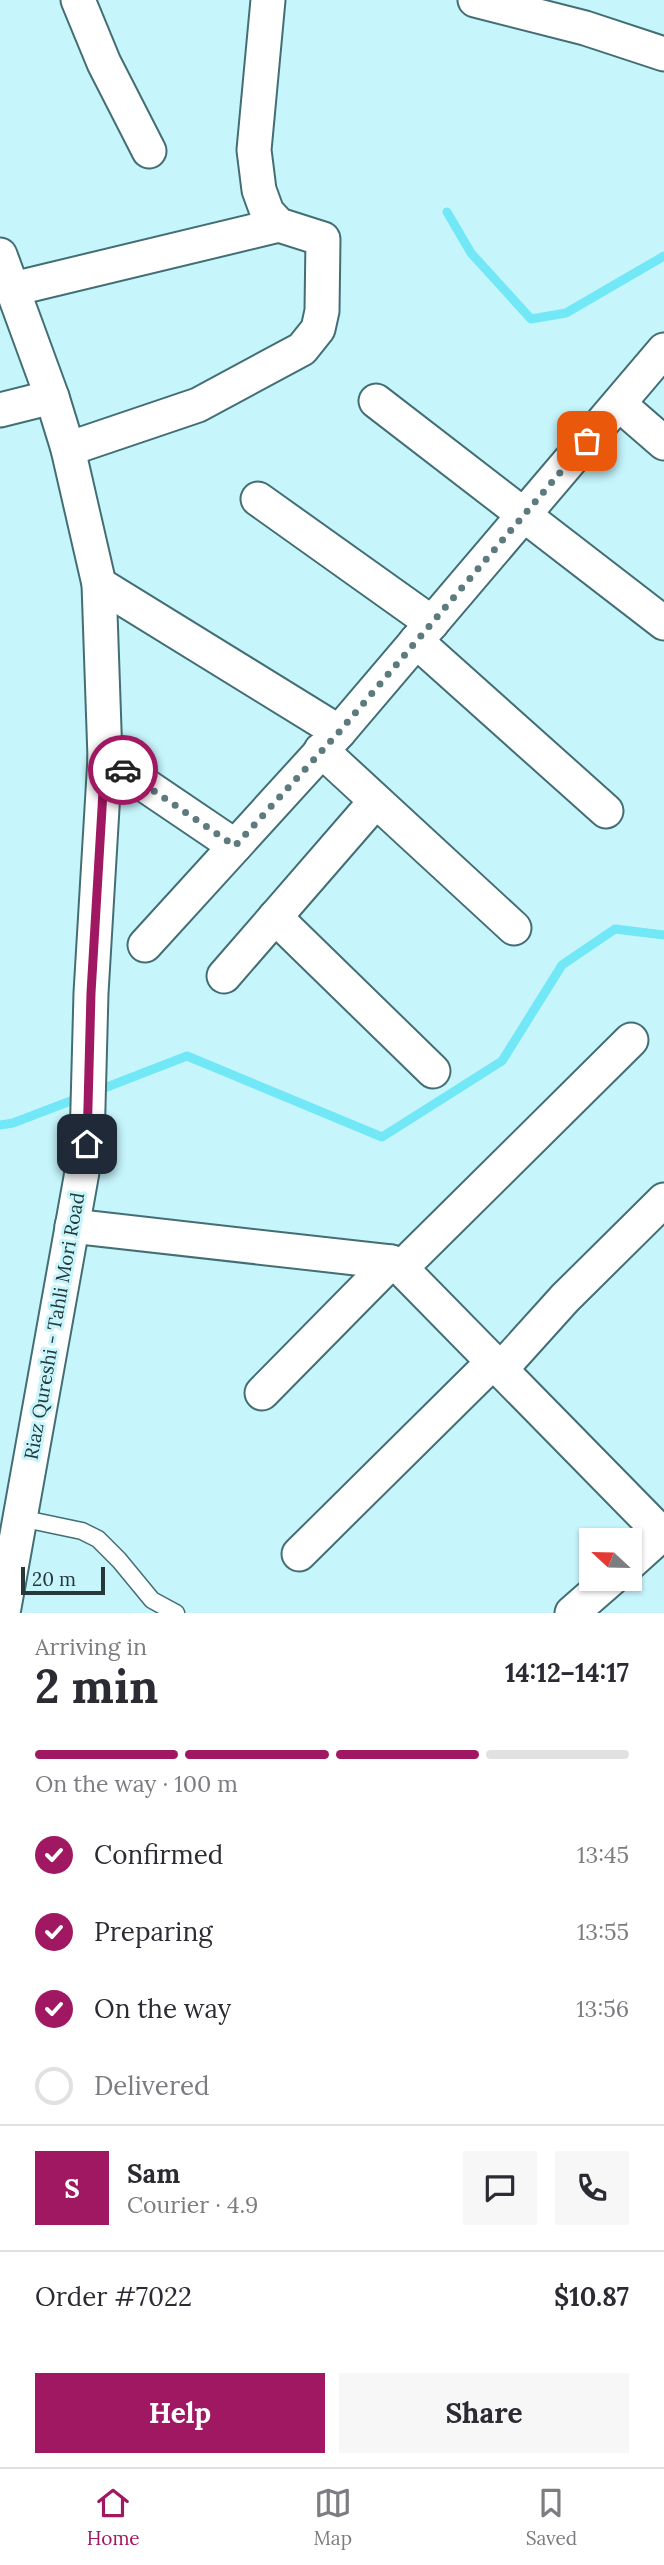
<!DOCTYPE html>
<html lang="en">
<head>
<meta charset="utf-8">
<style>
	:root { --surface:#fff; --page:#f7f7f7; --text:#2b2b33; --muted:#7c7c81; --line:#e1e1e2; --accent:#a11862 }
	body { margin:0; font-family:Lora,serif; background:var(--page); color:var(--text); height:100vh; display:flex; flex-direction:column; font-size:26px; white-space:nowrap }
	* { box-sizing:border-box; margin:0 }
	p { font-size:23px; color:var(--muted) }
	.icon { flex:none; width:38px; height:38px; fill:none; stroke:currentColor; stroke-width:2; stroke-linecap:round; stroke-linejoin:round }
	.map { position:relative; height:1613px; overflow:hidden }
	.panel { display:flex; flex-direction:column; background:var(--surface); flex:1 }
	.panel>* { flex:none }
	.needle { width:46px; rotate:292deg }
	.tools { position:absolute; left:579px; top:1528px; display:grid; gap:14px }
	.tools a { display:grid; place-items:center; width:63px; height:63px; border-radius:0px; background:var(--surface); box-shadow:0 2px 5px #0004; font-size:35px }
	.scale { position:absolute; left:21px; bottom:18px; width:84px; box-sizing:border-box; padding-left:7px; border:4px solid #25383a; border-top:0; font-size:19px; line-height:24px; white-space:nowrap; color:#25383a; -webkit-text-stroke:5px #c6f5fc; paint-order:stroke }
	.pin { position:absolute; display:grid; place-items:center; width:60px; height:60px; color:#fff; margin:-30px; border-radius:14px; box-shadow:0 4px 10px #0006 }
	.courier { position:absolute; display:grid; place-items:center; width:70px; height:70px; margin:-35px; border:5px solid #a11862; border-radius:50%; background:#fff; color:#222; box-shadow:0 2px 9px #0007 }
	.summary em { font-style:normal; font-weight:800 }
	.summary div { display:flex; flex-direction:column-reverse }
	.summary { display:flex; align-items:center; justify-content:space-between; height:119px; padding:0 35px }
	h1 { font-size:46px; font-weight:800; line-height:52px }
	.bar { display:grid; grid-template-columns:repeat(4,1fr); gap:10px 7px; align-content:center; height:84px; padding:0 35px }
	.bar i { height:9px; border-radius:5px; background:var(--line) }
	.bar .current { background:var(--accent) }
	.bar p { grid-column:span 4 }
	.line { display:flex; align-items:center; gap:18px; padding:0 35px; border-top:2px solid var(--line) }
	.line div { flex:1 }
	.round { display:grid; place-items:center; flex:none; width:74px; height:74px; border-radius:0px; background:var(--page) }
	ol { padding:0 35px; list-style:none }
	li { display:flex; align-items:center; gap:21px; height:77px }
	li p { margin-inline-start:auto }
	li .icon { padding:7px; border-radius:50%; background:var(--accent); color:#fff; stroke-width:4 }
	li:last-child { color:var(--muted) }
	li i { width:38px; height:38px; border:4px solid var(--line); border-radius:50% }
	.button { display:flex; gap:14px; margin-top:auto; padding:14px 35px }
	.button a { flex:1; height:80px; border-radius:0px; background:var(--accent); color:#fff; font-size:28px; font-weight:800; line-height:80px; text-align:center }
	.button a+a { background:var(--page); color:var(--text) }
	.tabs { display:flex; justify-content:space-around; align-items:center; height:98px; border-top:2px solid var(--line); background:var(--surface); font-size:19px; color:var(--muted) }
	.tabs a { display:grid; justify-items:center; gap:4px }
	.tabs .current { color:var(--accent) }
	.map>svg:first-child { display:block }
	.lines { fill:none; stroke-linecap:round; stroke-linejoin:round }
	.stream { stroke:#72e8f7; stroke-width:9 }
	.lane-casing { stroke:#436e74; stroke-width:19 }
	.street-casing { stroke:#436e74; stroke-width:37 }
	.lane { stroke:#fff; stroke-width:16 }
	.street { stroke:#fff; stroke-width:33 }
	.done { stroke:#5d7a7e; stroke-width:7; stroke-dasharray:0 12.6 }
	.route { stroke:#a11862; stroke-width:9 }
	.labels { text-anchor:middle; stroke-width:6; stroke-linejoin:round; paint-order:stroke }
	.street-label { font-size:19px; fill:#25383a; stroke:#c6f5fc }
</style>
</head>
<body>
<div class="map">
<svg width="664" height="1613" viewBox="0 0 664 1613">
	<rect width="100%" height="100%" fill="#c6f5fc"/>
	<g class="lines">
		<g class="stream">
			<path d="M447,212l24,41 60,66 35,-6 98,-57"/>
			<path d="M94,1092l93,-36 195,81 120,-76 60,-96 53,-36 49,6"/>
			<path d="M0,1125l13,-2 68,-26"/>
		</g>
		<defs>
			<path id="lane" d="M20,1518l62,13 16,8 21,21 33,40 24,13"/>
			<g id="street">
				<path d="M78,0l26,63 45,88"/>
				<path d="M475,0l110,28 79,26"/>
				<path d="M0,255l52,142 16,52 31,135 6,174 -14,235 -4,151 -84,469"/>
				<path d="M13,289l266,-64"/>
				<path d="M376,401l288,222"/>
				<path d="M619,404l45,39"/>
				<path d="M0,410l52,-13"/>
				<path d="M68,449l130,-44 104,-56 16,-20 4,-18 1,-72 -44,-14 -12,-13 -8,-22 -5,-40 14,-150"/>
				<path d="M258,499l174,124"/>
				<path d="M99,584l240,148"/>
				<path d="M416,641l190,170"/>
				<path d="M321,750l193,178"/>
				<path d="M105,758l130,88"/>
				<path d="M275,917l158,154"/>
				<path d="M145,945l194,-213 325,-382"/>
				<path d="M224,976l151,-174"/>
				<path d="M72,1226l319,36 10,6 263,268"/>
				<path d="M401,1268l230,-228"/>
				<path d="M501,1369l64,-71 99,-98"/>
				<path d="M262,1393l129,-131"/>
				<path d="M299,1554l195,-193"/>
				<path d="M630,1563l32,-29"/>
				<path d="M572,1613l40,-35"/>
			</g>
		</defs>
		<use href="#lane" class="lane-casing"/>
		<use href="#street" class="street-casing"/>
		<use href="#lane" class="lane"/>
		<use href="#street" class="street"/>
	</g>
	<g class="lines">
		<path class="done" d="M123,770l112,76 104,-114 248,-291"/>
		<path class="route" d="M87,1144l4,-151 14,-235 18,12"/>
	</g>
	<g class="labels">
		<g class="street-label">
			<text transform="translate(54 1326) rotate(-80)" y="7">Riaz Qureshi - Tahli Mori Road</text>
		</g>
	</g>
</svg>
<div class="tools">
<a><svg class="needle" viewBox="-14 -14 28 28"><path d="M0-13l5 13h-10z" fill="#e53935"/><path d="M0 13l5-13h-10z" fill="#7c7c81"/></svg></a>
</div>
<div class="scale">20 m</div>
<div class="pin" style="left:587px;top:441px;background:#ea580c"><svg class="icon" aria-label="bag" viewBox="0 0 24 24"><path d="M5 8h14l-1 12H6zM9 8a3 3 0 0 1 6 0"/></svg></div>
<div class="pin" style="left:87px;top:1144px;background:#1f2937"><svg class="icon" aria-label="home" viewBox="0 0 24 24"><path d="M3 11l9-7 9 7M6 9v11h12V9"/></svg></div>
<div class="courier" style="left:123px;top:770px"><svg class="icon" aria-label="car" viewBox="0 0 24 24"><path d="M5 17H2v-5l4-1 3-4h7l3 4 3 1v5h-3M9 17h6M6 11h13"/><circle cx="7" cy="17" r="2"/><circle cx="17" cy="17" r="2"/></svg></div>
</div>
<section class="panel">
<div class="summary"><div><h1>2 min</h1><p>Arriving in</p></div><em>14:12–14:17</em></div>
<div class="bar"><i class="current"></i><i class="current"></i><i class="current"></i><i></i><p>On the way · 100 m</p></div>
<ol>
<li><svg class="icon" aria-label="check" viewBox="0 0 24 24"><path d="M5 12l5 5 9-10"/></svg>Confirmed<p>13:45</p></li>
<li><svg class="icon" aria-label="check" viewBox="0 0 24 24"><path d="M5 12l5 5 9-10"/></svg>Preparing<p>13:55</p></li>
<li><svg class="icon" aria-label="check" viewBox="0 0 24 24"><path d="M5 12l5 5 9-10"/></svg>On the way<p>13:56</p></li>
<li><i></i>Delivered</li>
</ol>
<div class="line" style="height:126px"><b class="round" style="background:var(--accent);color:#fff">S</b><div><b>Sam</b><p>Courier · 4.9</p></div><a class="round"><svg class="icon" aria-label="chat" viewBox="0 0 24 24"><path d="M4 5h16v11H9l-5 4z"/></svg></a><a class="round"><svg class="icon" aria-label="phone" viewBox="0 0 24 24"><path d="M5 4h4l2 5-3 2q2 4 5 5l2-3 5 2v4C11 20 4 13 5 4z"/></svg></a></div>
<div class="line" style="height:91px"><div>Order #7022</div><b>$10.87</b></div>
<div class="button"><a>Help</a><a>Share</a></div>
</section>
<nav class="tabs">
<a class="current"><svg class="icon" aria-label="home" viewBox="0 0 24 24"><path d="M3 11l9-7 9 7M6 9v11h12V9"/></svg>Home</a>
<a><svg class="icon" aria-label="map" viewBox="0 0 24 24"><path d="M3 6l6-2 6 2 6-2v14l-6 2-6-2-6 2zM9 4v14M15 6v14"/></svg>Map</a>
<a><svg class="icon" aria-label="saved" viewBox="0 0 24 24"><path d="M7 4h10v16l-5-4-5 4z"/></svg>Saved</a>
</nav>
</body>
</html>
